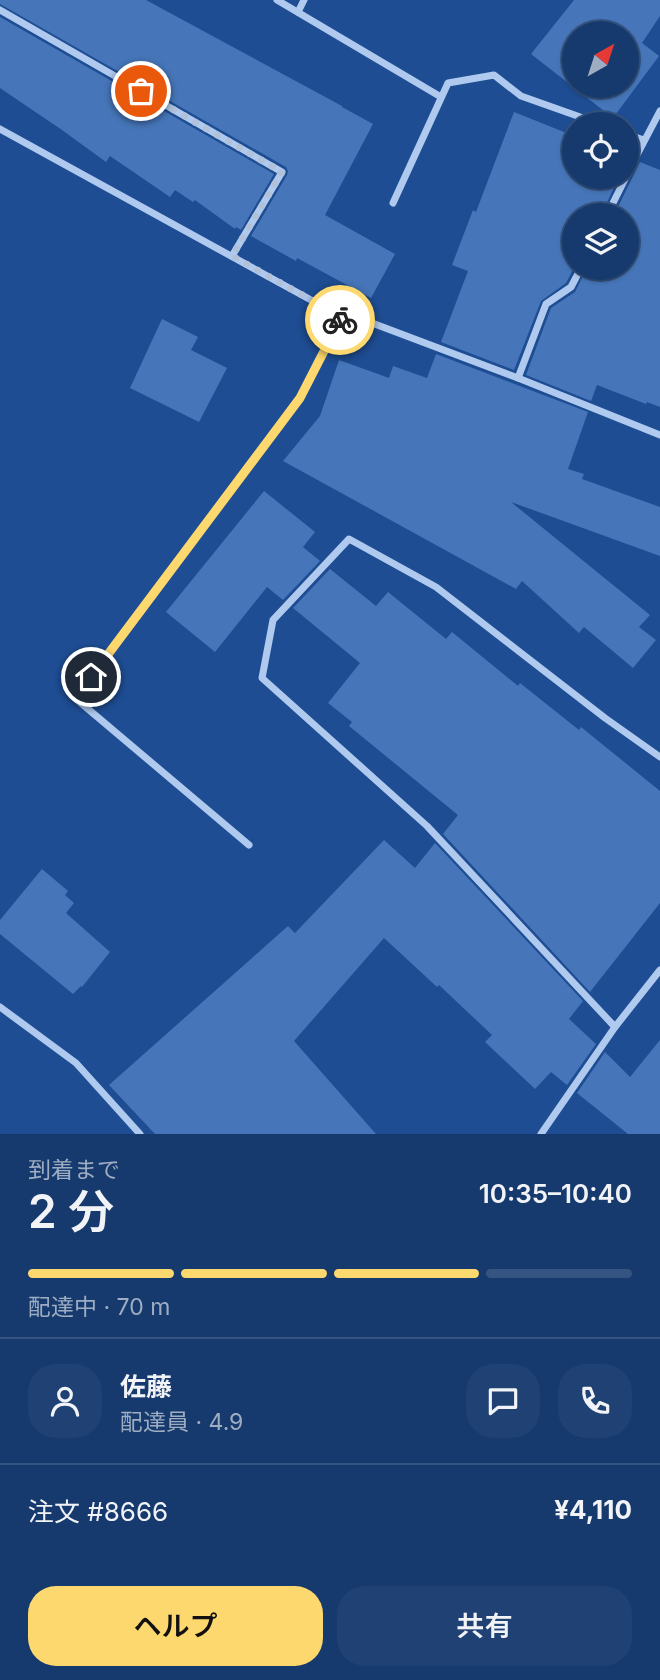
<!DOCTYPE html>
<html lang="ja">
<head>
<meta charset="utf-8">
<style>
	:root { --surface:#163a6e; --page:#1f4173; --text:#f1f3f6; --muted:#9eadc2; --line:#355481; --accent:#fdd86e }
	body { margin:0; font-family:Inter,"Noto Sans JP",sans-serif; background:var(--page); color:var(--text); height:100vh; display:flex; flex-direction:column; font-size:26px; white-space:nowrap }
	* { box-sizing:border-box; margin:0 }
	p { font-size:23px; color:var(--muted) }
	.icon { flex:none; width:38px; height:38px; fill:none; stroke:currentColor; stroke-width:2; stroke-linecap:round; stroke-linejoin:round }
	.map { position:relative; height:1134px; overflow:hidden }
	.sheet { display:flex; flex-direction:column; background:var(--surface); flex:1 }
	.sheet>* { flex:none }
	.needle { width:46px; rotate:39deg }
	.controls { position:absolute; left:562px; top:21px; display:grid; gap:14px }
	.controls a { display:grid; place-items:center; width:77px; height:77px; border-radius:50%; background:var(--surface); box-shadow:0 2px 5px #0004,0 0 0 2px var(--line); font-size:35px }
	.pin { position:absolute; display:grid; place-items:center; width:60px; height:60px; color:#fff; margin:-30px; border:4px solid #fff; border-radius:50%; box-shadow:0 2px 7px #0007 }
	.courier { position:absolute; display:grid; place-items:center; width:70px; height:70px; margin:-35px; border:5px solid #fdd86e; border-radius:50%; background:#fff; color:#222; box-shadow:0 2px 9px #0007 }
	.head em { font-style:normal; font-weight:600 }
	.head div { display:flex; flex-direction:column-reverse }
	.head { display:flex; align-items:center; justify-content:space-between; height:119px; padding:0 28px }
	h1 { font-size:46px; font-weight:600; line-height:52px }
	.bar { display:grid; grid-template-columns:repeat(4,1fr); gap:10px 7px; align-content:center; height:84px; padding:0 28px }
	.bar i { height:9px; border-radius:5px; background:var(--line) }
	.bar .on { background:var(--accent) }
	.bar p { grid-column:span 4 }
	.line { display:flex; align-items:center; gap:18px; padding:0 28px; border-top:2px solid var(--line) }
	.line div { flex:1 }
	.round { display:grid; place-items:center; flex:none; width:74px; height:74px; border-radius:28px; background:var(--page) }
	.button { display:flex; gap:14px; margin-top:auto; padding:14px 28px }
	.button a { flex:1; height:80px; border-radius:28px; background:var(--accent); color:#111; font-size:28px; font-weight:600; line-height:80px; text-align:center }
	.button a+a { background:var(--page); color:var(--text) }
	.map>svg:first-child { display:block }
	.building { fill:#4676b9; fill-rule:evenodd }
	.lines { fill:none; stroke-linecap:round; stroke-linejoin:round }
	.street { stroke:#afcaee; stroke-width:7 }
	.done { stroke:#b0c1d9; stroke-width:7; stroke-dasharray:0 12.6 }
	.route { stroke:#fdd86e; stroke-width:9 }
</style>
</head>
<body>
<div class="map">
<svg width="660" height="1134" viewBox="0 0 660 1134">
	<rect width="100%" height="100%" fill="#1e4d93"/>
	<g class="building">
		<path d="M0,0h146l196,106v1l31,17 -48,91 70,39 -24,44 -74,-40 -1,3 -45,-25 36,-61 1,-4 -2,-4 -286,-163z"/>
		<path d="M574,0h86v16l-18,27 17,13 -46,62 -82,-64zM574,33h52v53h-52z"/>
		<path d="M0,17l274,157 -33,56 -5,-3 -1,2 -40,-29 -2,2 -18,-12 -5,7 -60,-41 -4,6 -44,-32 -62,-42z"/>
		<path d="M514,112l60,24v41h45l-18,38h-27v53l-8,15 -25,18 -27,69 -73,-28 27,-71 -16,-6 21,-55 3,2z"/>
		<path d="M640,162l20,8v237l-13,-5 -1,2 -49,-19 -6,16 -65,-26 25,-67 24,-16 12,-24h39v-53h-12z"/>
		<path d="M162,319l36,18 -7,13 36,18 -28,54 -69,-34z"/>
		<path d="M436,354l152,58 -20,57 16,5 -2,5 78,28v49l-149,-54 139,113 -11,12 17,13 -23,28 -49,-41 -5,6 -57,-52 -6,8 -233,-128 37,-45 19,-56 50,18 4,-12 34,12z"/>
		<path d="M264,491l51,41 -12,15 17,14 -37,39 -16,-13 -52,65 -49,-40z"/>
		<path d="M330,569l46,37 12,-14 58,47 6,-7 66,54 2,-3 59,47 2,-3 79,64v112l-70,89 -147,-158 15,-19 -109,-89 3,-4 -24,-19 32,-40 -67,-55z"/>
		<path d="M384,840l31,28 20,-25 148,158 -14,18 27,25 -29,41 -16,-13 -16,17 -50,-47 7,-7 -53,-50 -2,2 -53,-49 -90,103 82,93h-221l-46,-49 179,-159 7,7z"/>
		<path d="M42,869l26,22 -3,4 9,8 -8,10 44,39 -28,35 -1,-1 -8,8 -73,-60v-14z"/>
		<path d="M660,1040v94h-32l-51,-41 28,-41 25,25z"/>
	</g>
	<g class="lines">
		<g class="street">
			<path d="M277,0l164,97"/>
			<path d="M0,10l282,162 -50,84"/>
			<path d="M298,12l6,-12"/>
			<path d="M0,129l311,171 207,78 142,57"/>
			<path d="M626,134l18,6"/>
			<path d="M626,176l34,-65"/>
			<path d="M393,203l55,-120 46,-8 27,21 79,28"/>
			<path d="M607,215l19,-38"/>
			<path d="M518,378l28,-74 25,-17 10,-19"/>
			<path d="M249,845l-174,-147 225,-300 44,-85"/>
			<path d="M0,1007l76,56 64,71"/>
			<path d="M615,1027l-188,-201 -165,-148 11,-58 76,-81 87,48 169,131 55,39"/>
			<path d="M541,1134l74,-107 45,-57"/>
		</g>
	</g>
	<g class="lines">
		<path class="done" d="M141,91l141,81 -50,84 79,44 33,13 -4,7"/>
		<path class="route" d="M91,677l209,-279 40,-78"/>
	</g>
</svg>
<div class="controls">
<a><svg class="needle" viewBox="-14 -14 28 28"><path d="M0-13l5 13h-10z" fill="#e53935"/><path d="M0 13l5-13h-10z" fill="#9eadc2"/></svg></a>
<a><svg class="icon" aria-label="locate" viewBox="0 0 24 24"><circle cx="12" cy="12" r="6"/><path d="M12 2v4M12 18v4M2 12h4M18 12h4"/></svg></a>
<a><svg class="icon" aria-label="layers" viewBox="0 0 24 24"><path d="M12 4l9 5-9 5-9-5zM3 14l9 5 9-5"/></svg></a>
</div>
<div class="pin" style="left:141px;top:91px;background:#ea580c"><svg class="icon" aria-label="bag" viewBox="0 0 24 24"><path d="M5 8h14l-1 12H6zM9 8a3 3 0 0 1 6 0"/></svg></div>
<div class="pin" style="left:91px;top:677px;background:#1f2937"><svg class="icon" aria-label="home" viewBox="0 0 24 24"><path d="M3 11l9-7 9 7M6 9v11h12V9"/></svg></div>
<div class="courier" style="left:340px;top:320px"><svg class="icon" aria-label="bike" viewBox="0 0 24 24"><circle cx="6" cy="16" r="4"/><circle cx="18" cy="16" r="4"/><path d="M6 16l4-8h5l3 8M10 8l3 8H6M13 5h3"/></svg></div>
</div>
<section class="sheet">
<div class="head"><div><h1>2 分</h1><p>到着まで</p></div><em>10:35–10:40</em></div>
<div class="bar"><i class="on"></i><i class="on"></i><i class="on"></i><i></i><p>配達中 · 70 m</p></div>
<div class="line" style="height:126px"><a class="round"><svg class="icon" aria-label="person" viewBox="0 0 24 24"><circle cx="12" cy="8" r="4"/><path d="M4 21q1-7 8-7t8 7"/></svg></a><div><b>佐藤</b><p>配達員 · 4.9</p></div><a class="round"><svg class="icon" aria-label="chat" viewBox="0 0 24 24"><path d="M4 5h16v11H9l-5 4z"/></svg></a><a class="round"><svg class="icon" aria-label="phone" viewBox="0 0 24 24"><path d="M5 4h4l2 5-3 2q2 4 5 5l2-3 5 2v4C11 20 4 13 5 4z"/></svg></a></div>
<div class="line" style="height:91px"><div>注文 #8666</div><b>¥4,110</b></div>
<div class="button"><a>ヘルプ</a><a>共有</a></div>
</section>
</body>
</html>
